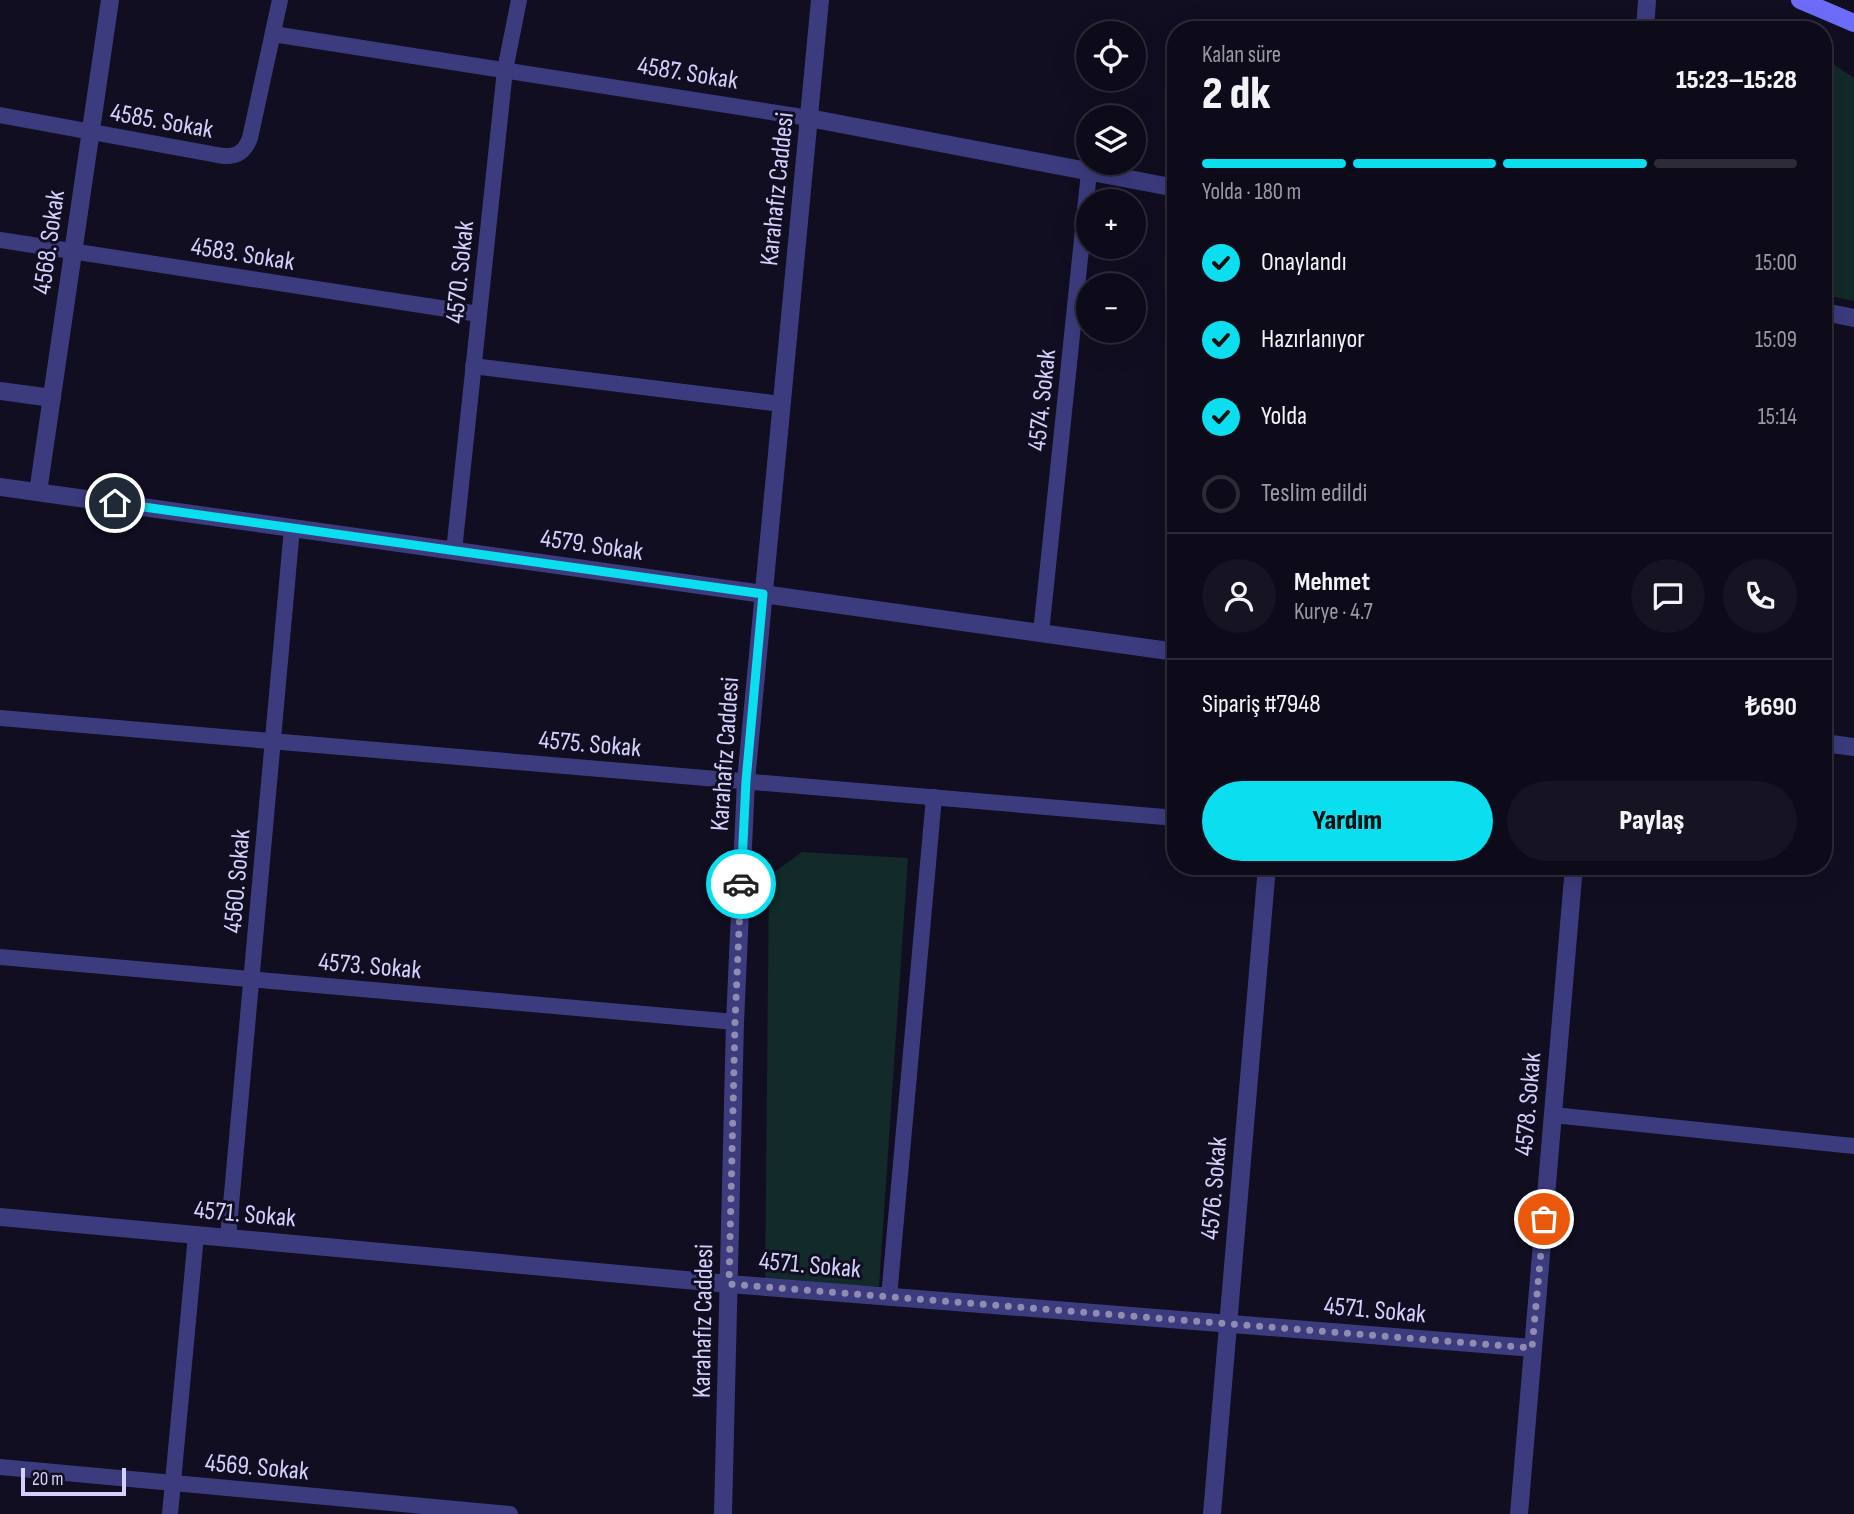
<!DOCTYPE html>
<html lang="tr">
<head>
<meta charset="utf-8">
<style>
	:root { --surface:#0d0a19; --page:#161322; --text:#f1f3f6; --muted:#9a9aa2; --line:#2d2b38; --accent:#0bdeee }
	body { margin:0; font-family:"Sofia Sans Condensed",sans-serif; background:var(--page); color:var(--text); height:100vh; display:flex; flex-direction:column; font-size:26px; white-space:nowrap }
	* { box-sizing:border-box; margin:0 }
	p { font-size:23px; color:var(--muted) }
	.icon { flex:none; width:38px; height:38px; fill:none; stroke:currentColor; stroke-width:2; stroke-linecap:round; stroke-linejoin:round }
	.map { position:relative; flex:1; overflow:hidden }
	.panel { position:absolute; left:1167px; top:21px; width:665px; height:854px; display:flex; flex-direction:column; background:var(--surface); border-radius:28px; box-shadow:0 7px 28px #0002,0 0 0 2px var(--line) }
	.panel>* { flex:none }
	.buttons { position:absolute; left:1076px; top:21px; display:grid; gap:14px }
	.buttons a { display:grid; place-items:center; width:70px; height:70px; border-radius:50%; background:var(--surface); box-shadow:0 7px 28px #0002,0 0 0 2px var(--line); font-size:35px }
	.scale { position:absolute; left:21px; bottom:18px; width:105px; box-sizing:border-box; padding-left:7px; border:4px solid #d4d0fd; border-top:0; font-size:19px; line-height:24px; white-space:nowrap; color:#d4d0fd; -webkit-text-stroke:5px #110e21; paint-order:stroke }
	.pin { position:absolute; display:grid; place-items:center; width:60px; height:60px; color:#fff; margin:-30px; border:4px solid #fff; border-radius:50%; box-shadow:0 2px 7px #0007 }
	.courier { position:absolute; display:grid; place-items:center; width:70px; height:70px; margin:-35px; border:5px solid #0bdeee; border-radius:50%; background:#fff; color:#222; box-shadow:0 2px 9px #0007 }
	.headline em { font-style:normal; font-weight:800 }
	.headline div { display:flex; flex-direction:column-reverse }
	.headline { display:flex; align-items:center; justify-content:space-between; height:119px; padding:0 35px }
	h1 { font-size:46px; font-weight:800; line-height:52px }
	.bar { display:grid; grid-template-columns:repeat(4,1fr); gap:10px 7px; align-content:center; height:84px; padding:0 35px }
	.bar i { height:9px; border-radius:5px; background:var(--line) }
	.bar .on { background:var(--accent) }
	.bar p { grid-column:span 4 }
	.line { display:flex; align-items:center; gap:18px; padding:0 35px; border-top:2px solid var(--line) }
	.line div { flex:1 }
	.round { display:grid; place-items:center; flex:none; width:74px; height:74px; border-radius:37px; background:var(--page) }
	ol { padding:0 35px; list-style:none }
	li { display:flex; align-items:center; gap:21px; height:77px }
	li p { margin-inline-start:auto }
	li .icon { padding:7px; border-radius:50%; background:var(--accent); color:#111; stroke-width:4 }
	li:last-child { color:var(--muted) }
	li i { width:38px; height:38px; border:4px solid var(--line); border-radius:50% }
	.action { display:flex; gap:14px; margin-top:auto; padding:14px 35px }
	.action a { flex:1; height:80px; border-radius:42px; background:var(--accent); color:#111; font-size:28px; font-weight:800; line-height:80px; text-align:center }
	.action a+a { background:var(--page); color:var(--text) }
	.map>svg:first-child { display:block }
	.green { fill:#122a29 }
	.lines { fill:none; stroke-linecap:round; stroke-linejoin:round }
	.lane { stroke:#3c3b7e; stroke-width:16 }
	.street { stroke:#3c3b7e; stroke-width:18 }
	.secondary { stroke:#6c6cf8; stroke-width:18 }
	.done { stroke:#908cb0; stroke-width:7; stroke-dasharray:0 12.6 }
	.route { stroke:#0bdeee; stroke-width:9 }
	.labels { text-anchor:middle; stroke-width:6; stroke-linejoin:round; paint-order:stroke }
	.street-label { font-size:26px; fill:#d4d0fd; stroke:#110e21 }
</style>
</head>
<body>
<div class="map">
<svg width="1854" height="1514" viewBox="0 0 1854 1514">
	<rect width="100%" height="100%" fill="#110e21"/>
	<g class="green">
		<path d="M1824,58l30,20v223l-30,-6z"/>
		<path d="M802,852l106,6 -29,428 -114,4 4,-414z"/>
	</g>
	<g class="lines">
		<g class="lane">
			<path d="M273,34l536,84"/>
			<path d="M0,115l223,41c15,1 22,-5 27,-18l30,-138"/>
			<path d="M0,240l479,74"/>
			<path d="M473,366l308,38"/>
			<path d="M454,551l51,-481 14,-70"/>
			<path d="M1041,633l48,-461"/>
			<path d="M0,718l1176,100"/>
			<path d="M0,957l735,65"/>
			<path d="M1553,1115l301,31"/>
			<path d="M228,1238l64,-710"/>
			<path d="M889,1297l45,-500"/>
			<path d="M0,1467l510,47"/>
			<path d="M170,1514l26,-279"/>
		</g>
		<g class="street">
			<path d="M1645,30l2,-30"/>
			<path d="M809,118l367,70"/>
			<path d="M1824,312l30,6"/>
			<path d="M0,391l52,7"/>
			<path d="M0,487l1176,165"/>
			<path d="M38,492l72,-492"/>
			<path d="M1824,743l30,4"/>
			<path d="M0,1217l729,67 804,64"/>
			<path d="M723,1514l12,-492 11,-241 74,-781"/>
			<path d="M1212,1514l55,-648"/>
			<path d="M1519,1514l55,-648"/>
		</g>
		<path class="secondary" d="M1800,0l54,23"/>
	</g>
	<g class="lines">
		<path class="done" d="M741,884l-6,138 -6,262 803,64 12,-129"/>
		<path class="route" d="M115,503l648,91 -17,187 -5,103"/>
	</g>
	<g class="labels">
		<g class="street-label">
			<text transform="translate(688 72) rotate(9)" y="9">4587. Sokak</text>
			<text transform="translate(162 120) rotate(10)" y="9">4585. Sokak</text>
			<text transform="translate(776 189) rotate(-84)" y="9">Karahafız Caddesi</text>
			<text transform="translate(48 242) rotate(-82)" y="9">4568. Sokak</text>
			<text transform="translate(243 253) rotate(9)" y="9">4583. Sokak</text>
			<text transform="translate(459 272) rotate(-84)" y="9">4570. Sokak</text>
			<text transform="translate(1041 400) rotate(-84)" y="9">4574. Sokak</text>
			<text transform="translate(592 544) rotate(8)" y="9">4579. Sokak</text>
			<text transform="translate(590 743) rotate(5)" y="9">4575. Sokak</text>
			<text transform="translate(724 754) rotate(-86)" y="9">Karahafız Caddesi</text>
			<text transform="translate(236 881) rotate(-85)" y="9">4560. Sokak</text>
			<text transform="translate(370 965) rotate(5)" y="9">4573. Sokak</text>
			<text transform="translate(1527 1104) rotate(-85)" y="9">4578. Sokak</text>
			<text transform="translate(1213 1188) rotate(-85)" y="9">4576. Sokak</text>
			<text transform="translate(245 1213) rotate(5)" y="9">4571. Sokak</text>
			<text transform="translate(810 1264) rotate(5)" y="9">4571. Sokak</text>
			<text transform="translate(1375 1309) rotate(5)" y="9">4571. Sokak</text>
			<text transform="translate(702 1321) rotate(-89)" y="9">Karahafız Caddesi</text>
			<text transform="translate(257 1466) rotate(5)" y="9">4569. Sokak</text>
		</g>
	</g>
</svg>
<div class="buttons">
<a><svg class="icon" aria-label="locate" viewBox="0 0 24 24"><circle cx="12" cy="12" r="6"/><path d="M12 2v4M12 18v4M2 12h4M18 12h4"/></svg></a>
<a><svg class="icon" aria-label="layers" viewBox="0 0 24 24"><path d="M12 4l9 5-9 5-9-5zM3 14l9 5 9-5"/></svg></a>
<a>+</a>
<a>−</a>
</div>
<div class="scale">20 m</div>
<div class="pin" style="left:1544px;top:1219px;background:#ea580c"><svg class="icon" aria-label="bag" viewBox="0 0 24 24"><path d="M5 8h14l-1 12H6zM9 8a3 3 0 0 1 6 0"/></svg></div>
<div class="pin" style="left:115px;top:503px;background:#1f2937"><svg class="icon" aria-label="home" viewBox="0 0 24 24"><path d="M3 11l9-7 9 7M6 9v11h12V9"/></svg></div>
<div class="courier" style="left:741px;top:884px"><svg class="icon" aria-label="car" viewBox="0 0 24 24"><path d="M5 17H2v-5l4-1 3-4h7l3 4 3 1v5h-3M9 17h6M6 11h13"/><circle cx="7" cy="17" r="2"/><circle cx="17" cy="17" r="2"/></svg></div>
<section class="panel">
<div class="headline"><div><h1>2 dk</h1><p>Kalan süre</p></div><em>15:23–15:28</em></div>
<div class="bar"><i class="on"></i><i class="on"></i><i class="on"></i><i></i><p>Yolda · 180 m</p></div>
<ol>
<li><svg class="icon" aria-label="check" viewBox="0 0 24 24"><path d="M5 12l5 5 9-10"/></svg>Onaylandı<p>15:00</p></li>
<li><svg class="icon" aria-label="check" viewBox="0 0 24 24"><path d="M5 12l5 5 9-10"/></svg>Hazırlanıyor<p>15:09</p></li>
<li><svg class="icon" aria-label="check" viewBox="0 0 24 24"><path d="M5 12l5 5 9-10"/></svg>Yolda<p>15:14</p></li>
<li><i></i>Teslim edildi</li>
</ol>
<div class="line" style="height:126px"><a class="round"><svg class="icon" aria-label="person" viewBox="0 0 24 24"><circle cx="12" cy="8" r="4"/><path d="M4 21q1-7 8-7t8 7"/></svg></a><div><b>Mehmet</b><p>Kurye · 4.7</p></div><a class="round"><svg class="icon" aria-label="chat" viewBox="0 0 24 24"><path d="M4 5h16v11H9l-5 4z"/></svg></a><a class="round"><svg class="icon" aria-label="phone" viewBox="0 0 24 24"><path d="M5 4h4l2 5-3 2q2 4 5 5l2-3 5 2v4C11 20 4 13 5 4z"/></svg></a></div>
<div class="line" style="height:91px"><div>Sipariş #7948</div><b>₺690</b></div>
<div class="action"><a>Yardım</a><a>Paylaş</a></div>
</section>
</div>
</body>
</html>
